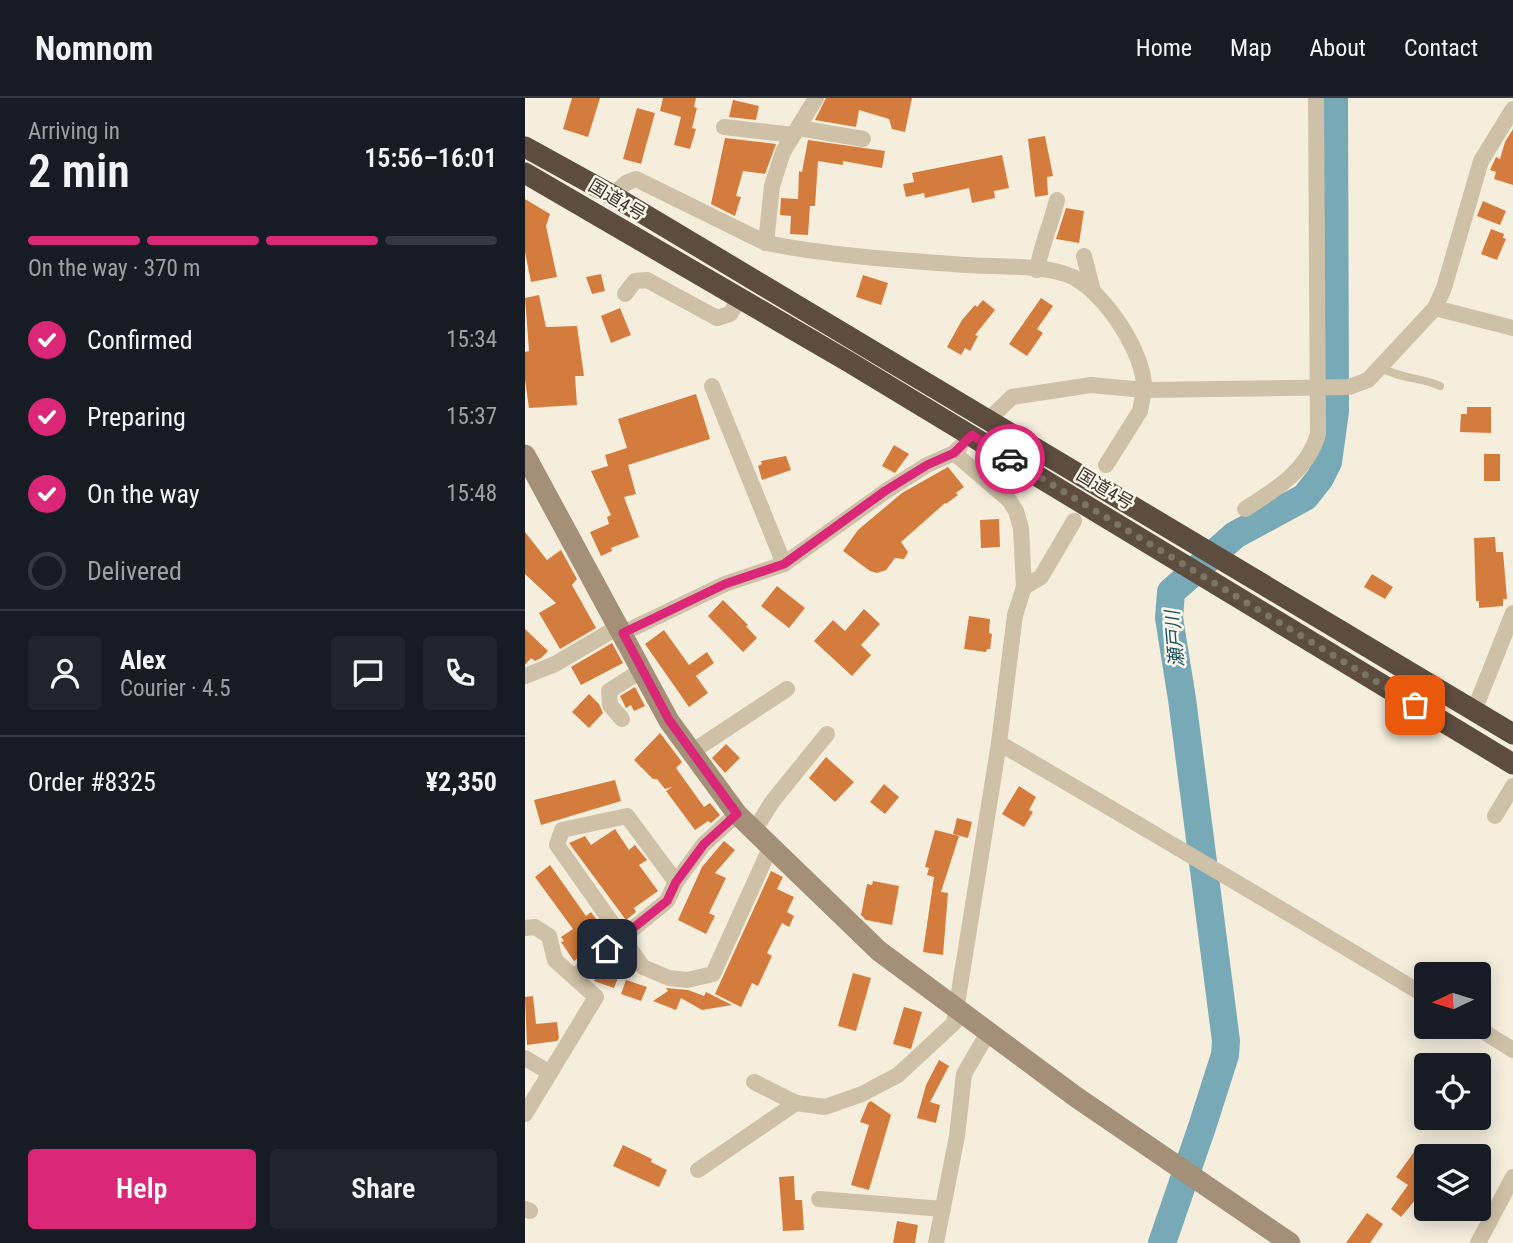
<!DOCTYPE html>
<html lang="en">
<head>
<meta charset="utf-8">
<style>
	:root { --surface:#171b24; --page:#20242c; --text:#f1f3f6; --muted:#9ea1a6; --line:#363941; --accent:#db2777 }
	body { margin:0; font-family:"Roboto Condensed","Noto Sans JP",sans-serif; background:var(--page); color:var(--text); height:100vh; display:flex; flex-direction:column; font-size:26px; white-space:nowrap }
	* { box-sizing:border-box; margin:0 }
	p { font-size:23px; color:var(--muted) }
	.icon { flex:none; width:38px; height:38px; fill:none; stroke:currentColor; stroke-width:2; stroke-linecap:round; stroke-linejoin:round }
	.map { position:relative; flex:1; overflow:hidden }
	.drawer { display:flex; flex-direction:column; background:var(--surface); width:525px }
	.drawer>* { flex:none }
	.needle { width:46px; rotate:266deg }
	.buttons { position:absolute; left:889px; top:864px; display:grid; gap:14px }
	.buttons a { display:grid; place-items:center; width:77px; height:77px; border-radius:7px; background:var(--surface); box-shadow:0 4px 18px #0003; font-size:35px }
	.pin { position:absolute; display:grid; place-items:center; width:60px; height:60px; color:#fff; margin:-30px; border-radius:14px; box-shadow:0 4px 10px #0006 }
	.courier { position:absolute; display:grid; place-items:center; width:70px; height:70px; margin:-35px; border:5px solid #db2777; border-radius:50%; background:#fff; color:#222; box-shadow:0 2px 9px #0007 }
	.headline em { font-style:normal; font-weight:600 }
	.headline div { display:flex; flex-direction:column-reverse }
	.headline { display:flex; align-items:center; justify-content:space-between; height:119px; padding:0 28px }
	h1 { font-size:46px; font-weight:600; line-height:52px }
	.bar { display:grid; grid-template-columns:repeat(4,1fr); gap:10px 7px; align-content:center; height:84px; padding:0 28px }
	.bar i { height:9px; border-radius:5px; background:var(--line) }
	.bar .current { background:var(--accent) }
	.bar p { grid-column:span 4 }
	.line { display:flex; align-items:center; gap:18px; padding:0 28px; border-top:2px solid var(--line) }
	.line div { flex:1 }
	.round { display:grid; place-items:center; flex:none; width:74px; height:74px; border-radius:7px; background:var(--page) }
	ol { padding:0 28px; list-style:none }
	li { display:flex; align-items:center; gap:21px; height:77px }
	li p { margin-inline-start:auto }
	li .icon { padding:7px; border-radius:50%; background:var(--accent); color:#fff; stroke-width:4 }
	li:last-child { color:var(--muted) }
	li i { width:38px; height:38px; border:4px solid var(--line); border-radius:50% }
	.cta { display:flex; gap:14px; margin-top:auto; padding:14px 28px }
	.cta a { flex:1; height:80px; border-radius:7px; background:var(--accent); color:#fff; font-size:28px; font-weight:600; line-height:80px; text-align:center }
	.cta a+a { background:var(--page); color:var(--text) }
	header { display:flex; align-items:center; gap:42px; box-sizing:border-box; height:98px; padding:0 35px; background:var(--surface); border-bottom:2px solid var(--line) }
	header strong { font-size:33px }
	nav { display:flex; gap:38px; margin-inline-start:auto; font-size:24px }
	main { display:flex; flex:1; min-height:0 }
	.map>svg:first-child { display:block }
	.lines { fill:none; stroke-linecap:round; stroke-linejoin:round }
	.river { stroke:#78a9b6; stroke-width:28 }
	.building { fill:#d47c3d }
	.lane { stroke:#cfc1a7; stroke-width:8 }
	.street { stroke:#cfc1a7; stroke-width:16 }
	.secondary { stroke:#a48f78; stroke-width:21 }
	.highway { stroke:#5d4d3e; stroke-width:21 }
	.done { stroke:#7c7467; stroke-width:7; stroke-dasharray:0 12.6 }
	.route { stroke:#db2777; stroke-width:9 }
	.labels { text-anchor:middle; stroke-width:5; stroke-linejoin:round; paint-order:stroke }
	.street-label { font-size:18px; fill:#3b3228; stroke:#fcf7eb }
	.water-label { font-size:19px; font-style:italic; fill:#185162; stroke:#fcf7eb }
</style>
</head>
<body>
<header>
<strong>Nomnom</strong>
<nav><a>Home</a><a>Map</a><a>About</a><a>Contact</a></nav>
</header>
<main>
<section class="drawer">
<div class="headline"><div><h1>2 min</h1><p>Arriving in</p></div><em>15:56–16:01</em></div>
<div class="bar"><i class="current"></i><i class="current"></i><i class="current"></i><i></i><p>On the way · 370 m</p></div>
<ol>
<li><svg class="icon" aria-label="check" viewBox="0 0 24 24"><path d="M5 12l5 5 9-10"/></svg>Confirmed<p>15:34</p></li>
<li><svg class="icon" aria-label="check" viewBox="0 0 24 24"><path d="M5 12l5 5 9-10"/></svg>Preparing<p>15:37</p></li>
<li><svg class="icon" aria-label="check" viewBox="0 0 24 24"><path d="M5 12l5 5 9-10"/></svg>On the way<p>15:48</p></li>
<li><i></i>Delivered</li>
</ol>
<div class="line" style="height:126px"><a class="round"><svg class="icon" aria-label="person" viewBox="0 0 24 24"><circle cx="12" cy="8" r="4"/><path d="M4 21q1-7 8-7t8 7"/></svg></a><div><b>Alex</b><p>Courier · 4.5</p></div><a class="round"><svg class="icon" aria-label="chat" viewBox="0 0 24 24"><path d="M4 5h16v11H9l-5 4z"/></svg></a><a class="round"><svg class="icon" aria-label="phone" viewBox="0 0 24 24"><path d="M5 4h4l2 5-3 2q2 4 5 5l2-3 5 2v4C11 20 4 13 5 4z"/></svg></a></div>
<div class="line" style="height:91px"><div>Order #8325</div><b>¥2,350</b></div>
<div class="cta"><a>Help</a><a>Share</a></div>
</section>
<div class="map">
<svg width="988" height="1145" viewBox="0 0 988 1145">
	<rect width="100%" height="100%" fill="#f5eedd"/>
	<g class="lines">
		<path class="river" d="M637,1145l40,-116 23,-72 1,-14 -44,-342 -13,-81 2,-26 64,-57 70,-38 15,-19 8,-16 7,-51 -1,-313"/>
	</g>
	<g class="building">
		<path d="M47,0h28l-12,39 -25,-8z"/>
		<path d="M138,0h33l-2,9 3,1 -5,20 4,1 -6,20 -16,-4 7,-28 -21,-6z"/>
		<path d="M301,0h86l-7,34 -13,-3 -3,-10 -30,-9 -3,17 -41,-7z"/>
		<path d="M208,2l26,6 -3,14 -27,-3z"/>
		<path d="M112,10l18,5 -14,51 -18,-5z"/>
		<path d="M988,31v56l-19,-6 2,-7 -6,-2 6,-13 4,2 5,-17z"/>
		<path d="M520,38l8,40 -6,1 1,18 -13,2 -7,-58z"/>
		<path d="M200,40l51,6 -11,30 -22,-3 -7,25 5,1 -6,19 -24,-12z"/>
		<path d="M283,42l77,11 -3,17 -39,-7v4l-25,-4 -3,45h-5l-2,29 -18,-1 1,-18 -11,-1 1,-17 17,1 1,-28 3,1z"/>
		<path d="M477,57l7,33 -15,3 1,7 -23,5 -3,-15 -44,10 -1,-5 -18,4 -3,-13 11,-2 -2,-9z"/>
		<path d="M0,101l25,15 -4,12 11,51 -26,5 -6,-30z"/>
		<path d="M958,103l23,10 -6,14 -23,-9z"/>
		<path d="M541,110l18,3 -5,32 -23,-4z"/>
		<path d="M966,131l13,5 -1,4 3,1 -9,21 -16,-6z"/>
		<path d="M76,176l4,17 -13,3 -6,-17z"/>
		<path d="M338,177l25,8 -7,22 -25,-8z"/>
		<path d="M14,197l7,32 31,-1 7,50h-9l2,29 -48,3 -4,-28v-28l4,-1 -4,-53z"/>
		<path d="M516,200l12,8 -16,23 6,4 -16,23 -18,-12z"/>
		<path d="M458,202l12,10 -20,25 3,1 -8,15 -5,-3 -4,7 -14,-8 15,-27 13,-15 2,2z"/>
		<path d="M95,210l11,27 -20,8 -10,-27z"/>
		<path d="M171,296l14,45 -82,26 8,29 -12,3 15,40 -28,11 1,3 -11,5 -11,-24 19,-8 -2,-7 4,-2 -20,-44 17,-5 -3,-11 22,-7 -9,-29z"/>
		<path d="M942,309h24v26l-31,-1 1,-18h6z"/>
		<path d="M369,347l15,9 -14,19 -13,-7z"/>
		<rect x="959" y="356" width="16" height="27"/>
		<path d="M261,358l5,14 -29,10 -4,-14 4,-2 -1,-3z"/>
		<path d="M423,369l16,20 -8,6 2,2 -12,9 -1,-1 -44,39 7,10 -4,7 -9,-1 -9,12 -9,3 -7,-2 -27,-20 15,-21 44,-37z"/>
		<path d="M474,421l1,28 -19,1 -1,-28z"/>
		<path d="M0,434l22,28 14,-10 16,29 -5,6 24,43 -36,21 -21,-36 17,-10 -31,-29z"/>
		<path d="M970,439l1,15h7l4,47h-4v7l-24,2v-7h-3l-2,-63z"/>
		<path d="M847,476l21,13 -8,12 -21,-12z"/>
		<path d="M252,488l28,22 -16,20 -28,-22z"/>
		<path d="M198,502l25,25 -2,1 11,12 -14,14 -35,-36z"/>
		<path d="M339,511l16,15 -19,21 10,10 -19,21 -38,-35 19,-21 12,11z"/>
		<path d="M444,518l21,3 -1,14 3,1 -2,15h-3l-1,3 -22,-3z"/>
		<path d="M0,531l23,22 -7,7 -6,3 -4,-3 -6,7z"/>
		<path d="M139,532l25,35 18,-13 7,11 -18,13 12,17 -19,14 -44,-63z"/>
		<path d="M87,545l11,20 -42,22 -10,-18z"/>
		<path d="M110,589l10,19 -11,5 -3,-6 -5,3 -6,-12z"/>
		<path d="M64,596l10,10 4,9 -14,15 -17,-16z"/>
		<path d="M135,635l22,29 -6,6 28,39 6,-4 10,12 -9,8 -3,-2 -13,9 -29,-39 6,-4 -7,2 -8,-10h-4l-19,-19z"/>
		<path d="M201,646l14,14 -15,15 -13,-15z"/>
		<path d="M301,659l28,25 -19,20 -26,-24z"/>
		<path d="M90,682l6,21 -80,24 -7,-25z"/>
		<path d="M359,686l15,13 -14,17 -15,-12z"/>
		<path d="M494,688l17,11 -7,13 4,2 -9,15 -22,-13z"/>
		<path d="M432,720l15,4 -4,16 -15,-4z"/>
		<path d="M90,731l14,21 6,-5 12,15 -8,5 19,26 -24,17 2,4 -10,8 -57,-77 16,-7 6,9z"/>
		<path d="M410,732l24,6 -18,56 7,1 -5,62 -20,-3 11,-75 -7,-2 2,-7 -4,-1z"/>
		<path d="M199,743l11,9 -20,23 11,5 -17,35 6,3 -9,18 -28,-14 24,-53z"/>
		<path d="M25,767l36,51 5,-4 13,18 -20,16 1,6 -11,9 -13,-19 3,-1 -3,-4 12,-8 -38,-52z"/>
		<path d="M246,773l12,6 -6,12 17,8 -7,15 7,4 -5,11 -7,-4 -15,30 5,3 -14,30 -6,-3 -11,24 -26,-13z"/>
		<path d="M348,783l26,5 -7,39 -26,-5 -5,-5 6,-31 5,1z"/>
		<path d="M76,870l18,7 -5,13 -20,-7z"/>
		<path d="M328,875l18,5 -15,53 -18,-5z"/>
		<path d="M101,882l21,7 -6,14 -20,-7z"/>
		<path d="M141,890l22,2 16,6 2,-4 26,13 -30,5 -21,-12 -5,12 -23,-9 15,-10z"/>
		<path d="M8,898l3,28 21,-2 2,16 -2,3 -30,4 -2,-48z"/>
		<path d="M379,909l18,5 -11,37 -18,-5z"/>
		<path d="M414,962l10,6 -19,36 10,3 -4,18 -19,-5 9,-33z"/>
		<path d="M346,1003l20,14 -22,75 -18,-5 18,-60 -9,-3 8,-19z"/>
		<path d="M98,1047l29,14 -1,3 16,8 -8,17 -46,-21z"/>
		<path d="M894,1047l7,5v37l-25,30 -10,-8 17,-24 -12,-8z"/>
		<path d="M269,1078l1,24h7l2,30 -21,1 -4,-54z"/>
		<path d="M842,1115l16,11 -13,19h-24z"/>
		<path d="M372,1123l21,4 -3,18h-22z"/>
	</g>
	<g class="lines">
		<path class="lane" d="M855,269c20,12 40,10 60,19"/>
		<g class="street">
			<path d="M199,29l69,8"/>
			<path d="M274,30l64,11"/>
			<path d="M87,97l14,-12 10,-4 130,64 6,-57 11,-34 33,-54"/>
			<path d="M241,145c66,13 134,17 201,22 31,2 78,-1 106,12 32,16 73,78 71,113l-53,-5 -79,12 -24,23"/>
			<path d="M559,158l9,35"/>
			<path d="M512,172c4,-24 14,-46 20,-70"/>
			<path d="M100,196l10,-13 12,-1 70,38 13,-4 10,-16"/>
			<path d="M910,210l78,20"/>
			<path d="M187,288l72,178"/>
			<path d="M581,367l34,-54 4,-21 205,-3 19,-7 67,-72 9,-20 37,-127 32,-52"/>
			<path d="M720,411c30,-19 63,-39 73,-75l-2,-336"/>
			<path d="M499,489l17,-10 33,-56"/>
			<path d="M98,535l102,-49 59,-20 102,-73 41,-26 27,-12 6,-6"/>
			<path d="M0,578l30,-12 63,-37"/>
			<path d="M949,613l39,-98"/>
			<path d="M97,621l-12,-14 -1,-14 33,-21"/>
			<path d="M474,645c143,83 286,168 427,253"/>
			<path d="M165,655l97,-64"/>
			<path d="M970,718l18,-30"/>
			<path d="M229,733l18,-29 55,-68"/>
			<path d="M151,784l-49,-66 -65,14 -5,15 86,122 26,11 18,2 26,-6 58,-128"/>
			<path d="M0,830l10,-1 14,9 6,24 41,37 -71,117"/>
			<path d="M50,878l92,-75 9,-19 28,-38 33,-30"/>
			<path d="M951,929l37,23"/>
			<path d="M0,960l25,15"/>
			<path d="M229,984l42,21"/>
			<path d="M173,1072l98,-67 29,4 37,-13 36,-19 56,-52 45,-280 16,-128 9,-28 -3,-59 -5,-17 -7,-11 -55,-47"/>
			<path d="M294,1101l124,10"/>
			<path d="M0,1111l5,2"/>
			<path d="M411,1145l21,-107 7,-62 25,-43"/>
			<path d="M953,1145l35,-66"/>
		</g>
		<path class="secondary" d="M0,357l144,266 68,93 142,137 197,146 214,146"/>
		<g class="highway">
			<path d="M0,49l87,48 901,539"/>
			<path d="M0,75l324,189 664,402"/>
		</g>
	</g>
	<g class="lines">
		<path class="done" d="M485,361l405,246"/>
		<path class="route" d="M82,851l60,-48 9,-19 28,-38 33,-30 -68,-94 -46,-87 102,-49 59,-20 101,-73 42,-26 27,-12 18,-18 38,24"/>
	</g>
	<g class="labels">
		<g class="street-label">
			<text transform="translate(92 102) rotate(31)" y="6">国道4号</text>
			<text transform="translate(580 391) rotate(31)" y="6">国道4号</text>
		</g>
		<g class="water-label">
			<text transform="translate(649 541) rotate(-95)" y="7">瀬戸川</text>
		</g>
	</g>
</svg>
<div class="buttons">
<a><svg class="needle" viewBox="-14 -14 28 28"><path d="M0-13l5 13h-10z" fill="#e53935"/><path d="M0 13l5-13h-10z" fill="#9ea1a6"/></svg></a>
<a><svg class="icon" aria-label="locate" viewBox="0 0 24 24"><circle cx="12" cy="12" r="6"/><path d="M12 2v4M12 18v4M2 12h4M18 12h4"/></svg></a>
<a><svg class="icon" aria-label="layers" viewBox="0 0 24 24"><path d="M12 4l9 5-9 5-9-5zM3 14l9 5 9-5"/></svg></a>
</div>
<div class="pin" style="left:890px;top:607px;background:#ea580c"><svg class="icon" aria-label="bag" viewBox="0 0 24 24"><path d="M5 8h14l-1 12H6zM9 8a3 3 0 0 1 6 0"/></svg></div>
<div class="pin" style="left:82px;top:851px;background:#1f2937"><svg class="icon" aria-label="home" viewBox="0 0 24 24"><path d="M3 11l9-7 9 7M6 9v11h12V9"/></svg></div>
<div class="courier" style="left:485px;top:361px"><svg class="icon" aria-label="car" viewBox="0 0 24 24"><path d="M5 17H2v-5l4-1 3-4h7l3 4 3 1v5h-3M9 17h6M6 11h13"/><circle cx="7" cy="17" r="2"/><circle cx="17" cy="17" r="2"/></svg></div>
</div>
</main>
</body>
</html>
